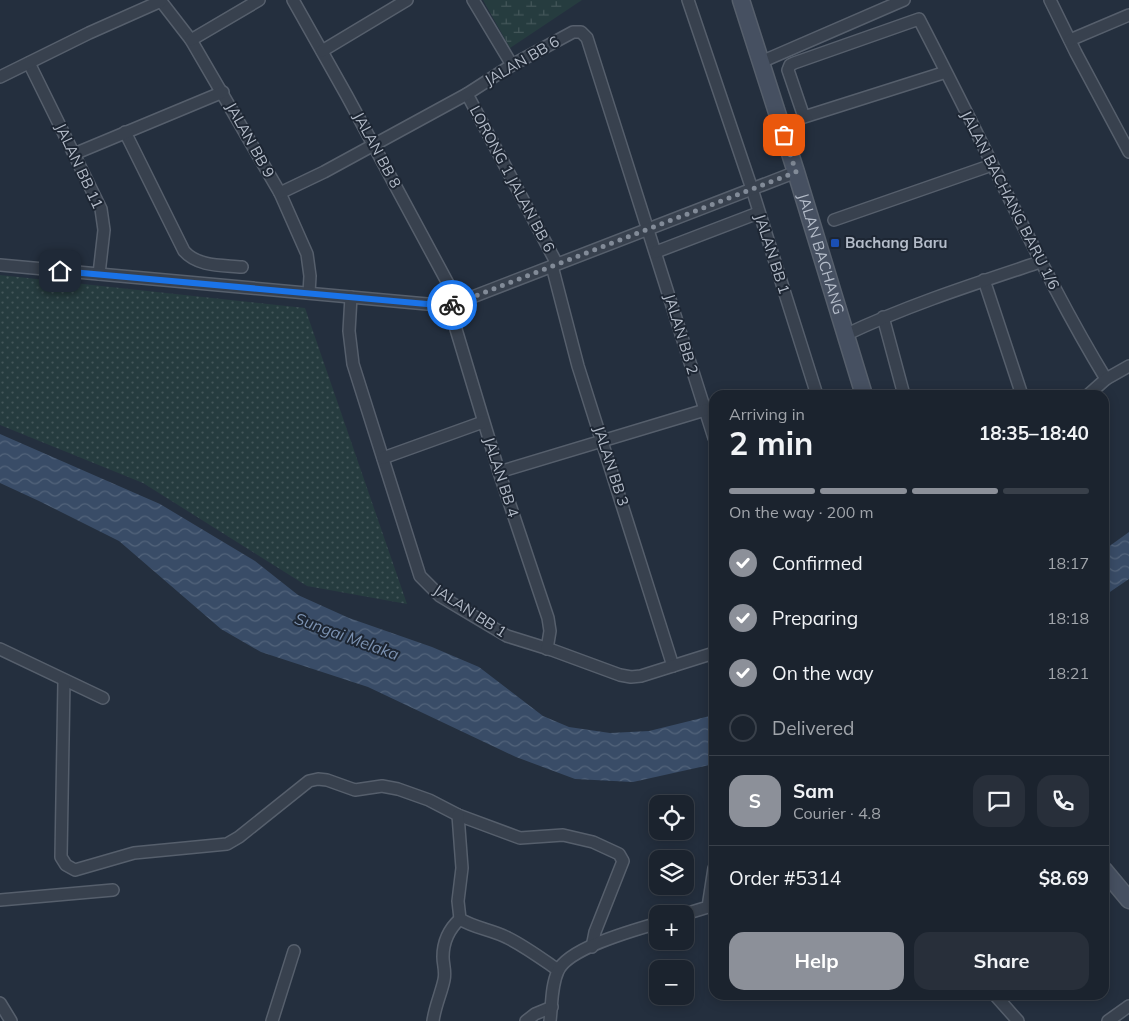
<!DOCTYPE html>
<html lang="en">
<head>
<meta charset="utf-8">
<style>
	:root { --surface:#1b232e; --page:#282f3a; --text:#f1f3f6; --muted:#a0a4aa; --line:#39404a; --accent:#8c9099 }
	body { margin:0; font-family:Mulish,sans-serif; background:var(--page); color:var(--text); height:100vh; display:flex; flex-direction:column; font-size:19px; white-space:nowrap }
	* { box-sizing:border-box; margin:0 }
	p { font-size:16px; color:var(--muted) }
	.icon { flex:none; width:28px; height:28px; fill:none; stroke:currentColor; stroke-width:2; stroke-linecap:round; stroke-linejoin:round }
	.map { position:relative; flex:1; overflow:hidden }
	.drawer { position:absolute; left:709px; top:390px; width:400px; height:610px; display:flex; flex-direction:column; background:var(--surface); border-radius:15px; box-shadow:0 2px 12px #0003,0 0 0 1px var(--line) }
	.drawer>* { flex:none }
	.controls { position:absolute; left:649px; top:795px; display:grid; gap:10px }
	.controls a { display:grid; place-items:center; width:45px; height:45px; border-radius:10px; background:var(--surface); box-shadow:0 2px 12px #0003,0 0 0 1px var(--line); font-size:25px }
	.pin { position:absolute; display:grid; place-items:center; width:42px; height:42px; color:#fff; margin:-21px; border-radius:10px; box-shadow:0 2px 8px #0006 }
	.courier { position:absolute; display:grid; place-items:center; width:50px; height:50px; margin:-25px; border:4px solid #1a73e8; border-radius:50%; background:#fff; color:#222; box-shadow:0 1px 6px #0007 }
	.head em { font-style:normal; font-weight:700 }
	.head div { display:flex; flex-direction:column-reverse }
	.head { display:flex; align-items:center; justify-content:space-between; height:85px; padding:0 20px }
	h1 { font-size:32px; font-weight:700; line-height:38px }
	.bar { display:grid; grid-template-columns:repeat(4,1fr); gap:8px 5px; align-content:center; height:60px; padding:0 20px }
	.bar i { height:6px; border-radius:4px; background:var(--line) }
	.bar .on { background:var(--accent) }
	.bar p { grid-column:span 4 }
	.line { display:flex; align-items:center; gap:12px; padding:0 20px; border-top:1px solid var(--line) }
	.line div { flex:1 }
	.round { display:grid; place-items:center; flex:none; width:52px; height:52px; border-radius:15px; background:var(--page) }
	ol { padding:0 20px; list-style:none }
	li { display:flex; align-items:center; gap:15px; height:55px }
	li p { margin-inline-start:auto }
	li .icon { padding:5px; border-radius:50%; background:var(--accent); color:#fff; stroke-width:4 }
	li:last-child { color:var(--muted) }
	li i { width:28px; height:28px; border:2px solid var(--line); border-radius:50% }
	.button { display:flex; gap:10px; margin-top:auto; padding:10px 20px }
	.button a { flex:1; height:58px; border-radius:15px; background:var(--accent); color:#fff; font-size:20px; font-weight:700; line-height:58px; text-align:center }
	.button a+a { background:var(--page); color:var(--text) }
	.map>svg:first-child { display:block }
	.grass { fill:url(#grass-dots) }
	.wetland { fill:url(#wetland-marsh) }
	.water { fill:url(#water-waves) }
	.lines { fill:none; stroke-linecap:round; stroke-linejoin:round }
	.street-casing { stroke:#565f6c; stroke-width:14 }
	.secondary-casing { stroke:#565f6c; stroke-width:19 }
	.street { stroke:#38414e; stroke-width:11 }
	.secondary { stroke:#465061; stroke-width:16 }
	.done { stroke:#828b98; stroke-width:5; stroke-dasharray:0 9 }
	.route { stroke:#1a73e8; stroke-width:6 }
	.transit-dot { fill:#1a4fb4; stroke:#1d2633; stroke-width:2 }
	.labels { text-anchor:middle; stroke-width:4; stroke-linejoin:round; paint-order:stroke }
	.street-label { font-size:15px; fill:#b4bcc9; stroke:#1d2633 }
	.poi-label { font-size:15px; font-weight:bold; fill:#b4bcc9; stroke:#1d2633; text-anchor:start }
	.water-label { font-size:16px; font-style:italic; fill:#7c92b1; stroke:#1d2633 }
</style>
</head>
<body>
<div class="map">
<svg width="1129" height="1021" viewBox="0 0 1129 1021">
	<defs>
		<pattern id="grass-dots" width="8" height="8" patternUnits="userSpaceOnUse" patternTransform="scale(1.25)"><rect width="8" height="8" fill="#263c3f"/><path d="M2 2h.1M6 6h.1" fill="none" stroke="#435659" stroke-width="1.8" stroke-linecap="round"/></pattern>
		<pattern id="wetland-marsh" width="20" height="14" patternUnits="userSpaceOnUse" patternTransform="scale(1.25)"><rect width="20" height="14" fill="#263c3f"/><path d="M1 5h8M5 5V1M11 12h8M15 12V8" fill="none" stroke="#435659"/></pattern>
		<pattern id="water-waves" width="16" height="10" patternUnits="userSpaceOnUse" patternTransform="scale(1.25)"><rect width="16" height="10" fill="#394c67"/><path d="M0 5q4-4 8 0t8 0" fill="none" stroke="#53647b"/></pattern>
	</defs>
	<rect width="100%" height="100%" fill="#242f3e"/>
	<path class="grass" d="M0,275l305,33 102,296 -100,-18 -164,-103 -143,-58z"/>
	<path class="wetland" d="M483,0h99l-72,48z"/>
	<g class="water">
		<path d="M0,434l160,70 95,57 43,34 51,23 83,29 47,20 64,49 26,11 41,6 39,-2 65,-16v49l-81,18 -58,-3 -59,-22 -148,-70 -107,-35 -40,-23 -102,-88 -80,-40 -39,-18z"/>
		<path d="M1129,532v47l-25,17v-46z"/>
	</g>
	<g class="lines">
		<defs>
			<g id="street">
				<path d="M160,0l31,40 89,153 27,61 3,22 -1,17"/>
				<path d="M293,0l54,96 111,206"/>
				<path d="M473,0l39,65"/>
				<path d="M688,0l64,189 65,206"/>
				<path d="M1050,0l26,53 53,99"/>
				<path d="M191,40l68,-40"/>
				<path d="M1070,40l59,-25"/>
				<path d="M322,51l85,-51"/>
				<path d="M761,62l143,-62"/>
				<path d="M29,63l72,146 3,21 -5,44"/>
				<path d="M946,72l-142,45 -16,-47 2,-5 4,-2 125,-44c28,54 55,108 82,163 33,66 66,133 105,197"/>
				<path d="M0,77l89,-44 72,-32"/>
				<path d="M467,94l90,170"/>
				<path d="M125,132l59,119c14,16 38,14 58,16"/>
				<path d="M74,154l149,-62"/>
				<path d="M280,193l44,-21 143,-78 45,-29 61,-33h8l6,6 127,400"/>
				<path d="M834,220l158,-55"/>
				<path d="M656,252l102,-39"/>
				<path d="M0,265l449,41 347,-134"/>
				<path d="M552,266l26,100 95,300"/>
				<path d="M984,280l38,115"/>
				<path d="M351,297l-2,34 4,33 67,212 20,20 67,40 45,14 68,25 11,2 10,-1 73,-23"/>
				<path d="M449,306l50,166 49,146 2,13 -3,18"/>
				<path d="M883,317l21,78"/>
				<path d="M845,335c63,-30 129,-51 195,-73"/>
				<path d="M1088,395l18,-16 23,-13"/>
				<path d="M383,458l100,-36"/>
				<path d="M499,472l206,-62"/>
				<path d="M0,649l103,49"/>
				<path d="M64,681l-3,176 5,8 9,5 59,-17 93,-9 12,-7 70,-56 9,-2 9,1 28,10 27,-4 16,3 31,11 29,15 62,23 43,-3 30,7 26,12 4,7 -28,71 -3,15"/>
				<path d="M458,815l4,53 -4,33 2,18c14,9 33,11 48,19 18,9 34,21 50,32"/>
				<path d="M0,900l113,-10"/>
				<path d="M685,914l23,-7 6,-39"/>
				<path d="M995,995l23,26"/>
				<path d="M0,1003l11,18"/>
				<path d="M272,1021l22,-70"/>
				<path d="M433,1021c2,-15 8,-27 11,-41 2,-9 -1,-15 -1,-23 0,-16 6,-28 17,-38"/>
				<path d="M526,1021l9,-7 17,-7"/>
				<path d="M550,1021c2,-16 1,-35 8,-50 10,-23 76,-41 100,-48"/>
				<path d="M1108,1021l21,-15"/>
			</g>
			<g id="secondary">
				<path id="s1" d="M741,0l55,172 68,223"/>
				<path d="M1104,870l25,30"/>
			</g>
		</defs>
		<use href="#street" class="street-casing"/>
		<use href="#secondary" class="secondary-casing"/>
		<use href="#street" class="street"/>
		<use href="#secondary" class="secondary"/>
	</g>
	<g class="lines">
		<path class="done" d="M452,305l344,-133 -12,-37"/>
		<path class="route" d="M60,271l389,35 3,-1"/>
	</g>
	<rect class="transit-dot" x="830" y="238" width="10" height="10" rx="2.5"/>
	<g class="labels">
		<g class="street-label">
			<text transform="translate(522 61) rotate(-30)" y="5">JALAN BB 6</text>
			<text transform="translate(250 140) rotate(61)" y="5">JALAN BB 9</text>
			<text transform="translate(377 150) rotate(62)" y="5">JALAN BB 8</text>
			<text transform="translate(79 166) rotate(65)" y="5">JALAN BB 11</text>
			<text transform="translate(512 179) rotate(62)" y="5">LORONG 1 JALAN BB 6</text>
			<text transform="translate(1010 200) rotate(63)" y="5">JALAN BACHANG BARU 1/6</text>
			<text transform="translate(772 254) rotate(72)" y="5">JALAN BB 1</text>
			<text dy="5" stroke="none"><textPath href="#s1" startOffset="266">JALAN BACHANG</textPath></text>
			<text transform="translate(681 334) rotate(73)" y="5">JALAN BB 2</text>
			<text transform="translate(611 466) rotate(72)" y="5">JALAN BB 3</text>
			<text transform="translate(501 477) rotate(72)" y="5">JALAN BB 4</text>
			<text transform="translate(470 611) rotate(33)" y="5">JALAN BB 1</text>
		</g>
		<g class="poi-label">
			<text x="845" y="248">Bachang Baru</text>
		</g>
		<g class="water-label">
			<text transform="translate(347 636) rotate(20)" y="6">Sungai Melaka</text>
		</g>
	</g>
</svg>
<div class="controls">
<a><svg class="icon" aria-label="locate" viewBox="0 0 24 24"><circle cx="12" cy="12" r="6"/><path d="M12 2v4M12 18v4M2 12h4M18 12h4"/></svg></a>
<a><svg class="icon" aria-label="layers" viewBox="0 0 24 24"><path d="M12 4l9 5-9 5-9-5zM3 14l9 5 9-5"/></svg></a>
<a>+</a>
<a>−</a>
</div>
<div class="pin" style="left:784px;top:135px;background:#ea580c"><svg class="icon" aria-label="bag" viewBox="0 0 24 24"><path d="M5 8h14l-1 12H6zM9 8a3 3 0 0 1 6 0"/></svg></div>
<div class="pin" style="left:60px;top:271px;background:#1f2937"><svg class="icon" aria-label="home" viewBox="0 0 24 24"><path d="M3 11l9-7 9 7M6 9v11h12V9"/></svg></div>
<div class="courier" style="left:452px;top:305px"><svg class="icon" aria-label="bike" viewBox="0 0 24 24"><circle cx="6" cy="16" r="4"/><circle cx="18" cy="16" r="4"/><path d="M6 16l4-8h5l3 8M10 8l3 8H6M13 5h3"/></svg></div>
<section class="drawer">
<div class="head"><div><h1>2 min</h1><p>Arriving in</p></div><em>18:35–18:40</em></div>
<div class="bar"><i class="on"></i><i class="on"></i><i class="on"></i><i></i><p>On the way · 200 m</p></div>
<ol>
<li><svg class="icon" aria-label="check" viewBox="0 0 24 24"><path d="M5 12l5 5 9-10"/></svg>Confirmed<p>18:17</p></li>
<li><svg class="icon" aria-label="check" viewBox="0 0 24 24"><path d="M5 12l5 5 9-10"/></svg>Preparing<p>18:18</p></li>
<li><svg class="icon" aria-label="check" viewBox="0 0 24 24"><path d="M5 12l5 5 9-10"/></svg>On the way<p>18:21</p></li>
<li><i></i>Delivered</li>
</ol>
<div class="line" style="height:90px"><b class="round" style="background:var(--accent);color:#fff">S</b><div><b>Sam</b><p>Courier · 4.8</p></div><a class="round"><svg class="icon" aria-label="chat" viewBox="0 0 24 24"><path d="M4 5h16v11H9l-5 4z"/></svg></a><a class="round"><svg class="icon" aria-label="phone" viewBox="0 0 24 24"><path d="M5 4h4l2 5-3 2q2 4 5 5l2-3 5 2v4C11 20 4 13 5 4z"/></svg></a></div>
<div class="line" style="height:65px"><div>Order #5314</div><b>$8.69</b></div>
<div class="button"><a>Help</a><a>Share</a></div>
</section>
</div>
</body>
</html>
